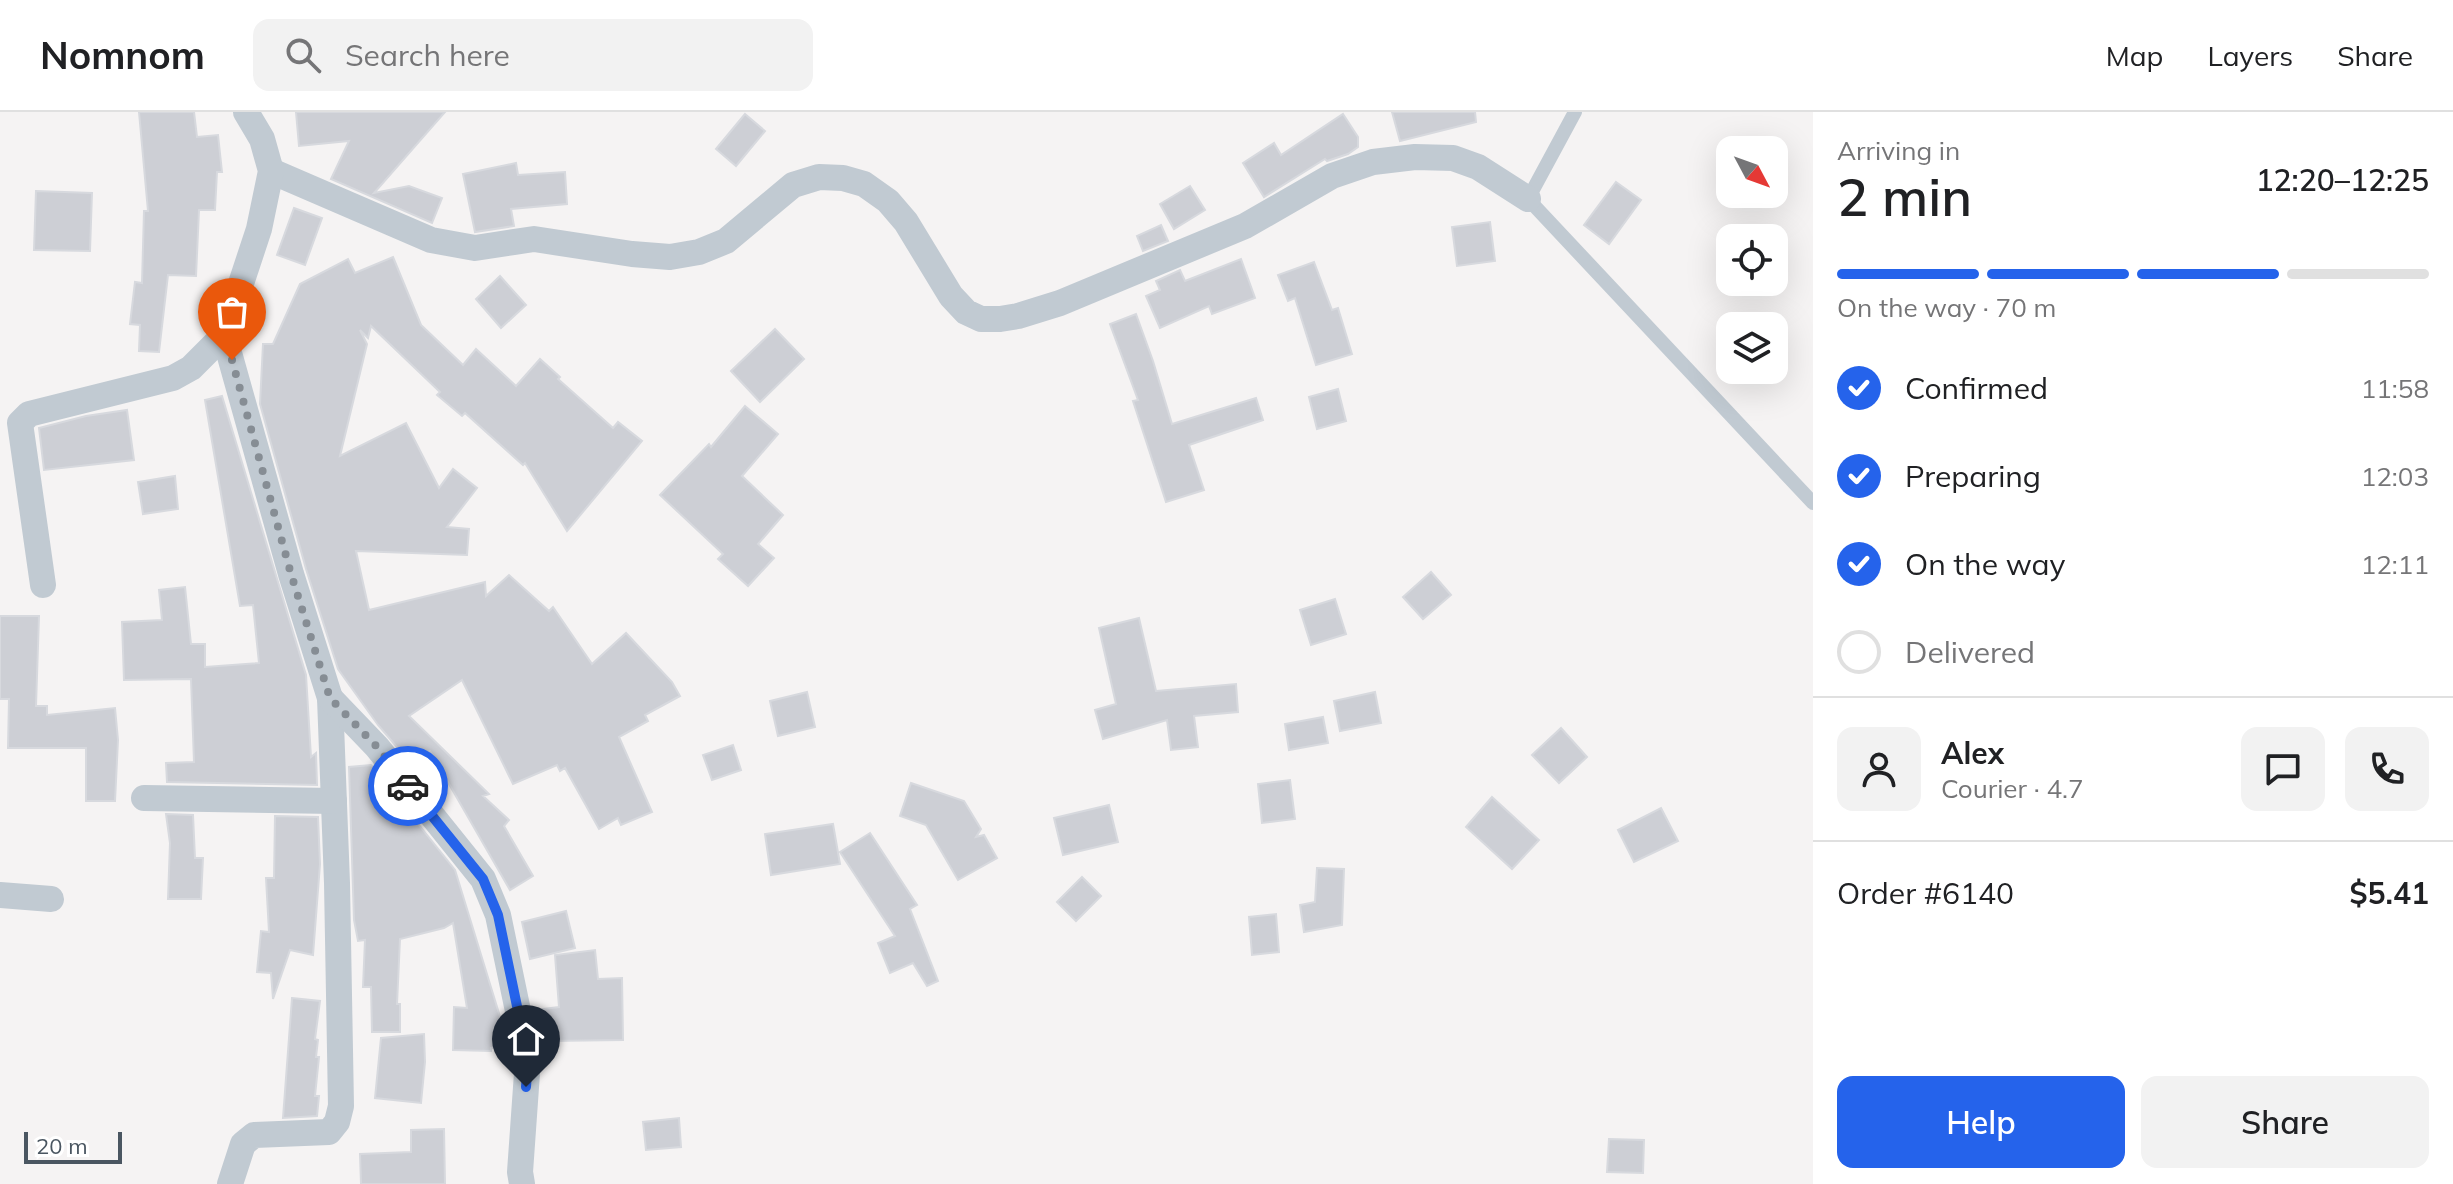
<!DOCTYPE html>
<html lang="en">
<head>
<meta charset="utf-8">
<style>
	:root { --surface:#fff; --page:#f2f2f2; --text:#202124; --muted:#757577; --line:#e0e0e0; --accent:#2563eb }
	body { margin:0; font-family:Mulish,sans-serif; background:var(--page); color:var(--text); height:100vh; display:flex; flex-direction:column; font-size:30px; white-space:nowrap }
	* { box-sizing:border-box; margin:0 }
	p { font-size:26px; color:var(--muted) }
	.icon { flex:none; width:44px; height:44px; fill:none; stroke:currentColor; stroke-width:2; stroke-linecap:round; stroke-linejoin:round }
	.map { position:relative; flex:1; overflow:hidden }
	.side { display:flex; flex-direction:column; background:var(--surface); width:640px }
	.side>* { flex:none }
	.needle { width:52px; rotate:131deg }
	.fabs { position:absolute; left:1716px; top:24px; display:grid; gap:16px }
	.fabs a { display:grid; place-items:center; width:72px; height:72px; border-radius:16px; background:var(--surface); box-shadow:0 8px 32px #0002; font-size:40px }
	.scale { position:absolute; left:24px; bottom:20px; width:98px; box-sizing:border-box; padding-left:8px; border:4px solid #4a5661; border-top:0; font-size:22px; line-height:28px; white-space:nowrap; color:#4a5661; -webkit-text-stroke:6px #fff; paint-order:stroke }
	.pin { position:absolute; display:grid; place-items:center; width:68px; height:68px; color:#fff; margin:-82px -34px; border-radius:50% 50% 50% 0; rotate:-45deg; box-shadow:0 0 8px #0007 }
	.pin .icon { rotate:45deg }
	.courier { position:absolute; display:grid; place-items:center; width:80px; height:80px; margin:-40px; border:6px solid #2563eb; border-radius:50%; background:#fff; color:#222; box-shadow:0 2px 10px #0007 }
	.overview em { font-style:normal; font-weight:600 }
	.overview div { display:flex; flex-direction:column-reverse }
	.overview { display:flex; align-items:center; justify-content:space-between; height:136px; padding:0 24px }
	h1 { font-size:52px; font-weight:600; line-height:60px }
	.bar { display:grid; grid-template-columns:repeat(4,1fr); gap:12px 8px; align-content:center; height:96px; padding:0 24px }
	.bar i { height:10px; border-radius:6px; background:var(--line) }
	.bar .selected { background:var(--accent) }
	.bar p { grid-column:span 4 }
	.line { display:flex; align-items:center; gap:20px; padding:0 24px; border-top:2px solid var(--line) }
	.line div { flex:1 }
	.round { display:grid; place-items:center; flex:none; width:84px; height:84px; border-radius:16px; background:var(--page) }
	ol { padding:0 24px; list-style:none }
	li { display:flex; align-items:center; gap:24px; height:88px }
	li p { margin-inline-start:auto }
	li .icon { padding:8px; border-radius:50%; background:var(--accent); color:#fff; stroke-width:4 }
	li:last-child { color:var(--muted) }
	li i { width:44px; height:44px; border:4px solid var(--line); border-radius:50% }
	.cta { display:flex; gap:16px; margin-top:auto; padding:16px 24px }
	.cta a { flex:1; height:92px; border-radius:16px; background:var(--accent); color:#fff; font-size:32px; font-weight:600; line-height:92px; text-align:center }
	.cta a+a { background:var(--page); color:var(--text) }
	header { display:flex; align-items:center; gap:48px; box-sizing:border-box; height:112px; padding:0 40px; background:var(--surface); border-bottom:2px solid var(--line) }
	header strong { font-size:38px }
	nav { display:flex; gap:44px; margin-inline-start:auto; font-size:28px }
	.search { width:560px; height:72px; background:var(--page); display:flex; align-items:center; gap:20px; box-sizing:border-box; padding:0 28px; border-radius:16px; color:var(--muted); font-size:30px }
	main { display:flex; flex:1; min-height:0 }
	.map>svg:first-child { display:block }
	.building { fill:#cdcfd5; stroke:#d7d9de; stroke-width:2 }
	.lines { fill:none; stroke-linecap:round; stroke-linejoin:round }
	.lane { stroke:#c1cad2; stroke-width:14 }
	.street { stroke:#c1cad2; stroke-width:26 }
	.done { stroke:#868d94; stroke-width:8; stroke-dasharray:0 14.4 }
	.route { stroke:#2563eb; stroke-width:10 }
</style>
</head>
<body>
<header>
<strong>Nomnom</strong>
<div class="search"><svg class="icon" aria-label="search" viewBox="0 0 24 24"><circle cx="10" cy="10" r="6"/><path d="M15 15l6 6"/></svg>Search here</div>
<nav><a>Map</a><a>Layers</a><a>Share</a></nav>
</header>
<main>
<div class="map">
<svg width="1813" height="1072" viewBox="0 0 1813 1072">
	<rect width="100%" height="100%" fill="#f5f3f3"/>
	<g class="building">
		<path d="M139,0h55l3,25 21,-2 4,37h-5l-2,38h-16l-3,66 -28,-1 -9,77 -20,-1 1,-26 -10,-1 5,-42 7,1 2,-72h4z"/>
		<path d="M296,0h149l-71,81 35,-7 33,12 -10,25 -101,-44 18,-38 -50,5z"/>
		<path d="M1392,0h83l1,10 -76,19z"/>
		<path d="M745,2l20,17 -29,35 -20,-17z"/>
		<path d="M1343,2l15,23v10l-10,7 -21,7 -2,-2 -61,38 -21,-34 31,-20 7,12z"/>
		<path d="M516,51l2,12 47,-3 2,32 -56,5 3,17 -39,6 -12,-58z"/>
		<path d="M1616,70l25,18 -32,44 -25,-19z"/>
		<path d="M1190,74l15,24 -31,19 -14,-25z"/>
		<path d="M36,79l56,2 -2,58 -56,-1z"/>
		<path d="M294,96l28,10 -17,47 -28,-10z"/>
		<path d="M1490,110l5,39 -38,5 -5,-39z"/>
		<path d="M1161,113l7,16 -25,10 -6,-15z"/>
		<path d="M393,145l28,68 42,40 13,-16 40,37 24,-27 20,18 -2,2 55,49 5,-6 24,19 -75,90 -42,-68 -2,2 -58,-52 -3,3 -25,-21 3,-3 -69,-66 -3,12 -8,-8 7,14 -27,112 66,-33 33,65 14,-19 24,19 -30,39 22,2 -2,26 -111,-4 13,59 116,-28 1,14 23,-21 40,36 4,-4 39,57 34,-31 46,49 8,14 -35,19 3,6 -29,16 33,75 -31,13 -3,-7 -19,11 -34,-61 -5,3 -3,-6 -44,19 -51,-104 -53,36 80,78 -6,2 26,24 -5,6 29,50 -23,14 -80,-139 -22,9 -30,-35 -40,-56 -32,-100 -46,-165 3,-60h10l27,-60 48,-25 7,14z"/>
		<path d="M1241,147l14,39 -43,16 -3,-8 -49,22 -14,-32 14,-6 -4,-9 24,-11 5,11z"/>
		<path d="M1314,150l18,48 6,-2 14,46 -36,11 -21,-67 -7,3 -10,-26z"/>
		<path d="M500,164l26,29 -25,23 -25,-29z"/>
		<path d="M1136,202l17,47 19,63 84,-26 7,22 -74,25 15,45 -38,12 -33,-101 5,-1 -28,-76z"/>
		<path d="M775,217l29,30 -44,43 -29,-31z"/>
		<path d="M1338,277l8,32 -29,8 -8,-32z"/>
		<path d="M222,284l84,279 5,82 5,-4 1,32 -150,-3 -1,-19 28,-1 -3,-83 -67,1 -2,-58 40,-2 -3,-30 26,-3 6,57h14v23l54,-4 -6,-58 -13,1 -35,-206z"/>
		<path d="M745,294l33,28 -36,42 41,39 -25,29 16,14 -26,28 -30,-27 5,-5 -63,-59 49,-51 2,3z"/>
		<path d="M127,298l7,50 -90,10 -5,-42 47,-12z"/>
		<path d="M175,364l3,33 -35,5 -5,-32z"/>
		<path d="M1431,460l20,23 -28,24 -20,-22z"/>
		<path d="M1335,487l11,35 -35,11 -11,-35z"/>
		<path d="M0,504h39l-3,90h11v9l68,-7 3,32 -3,61h-29v-53h-78l1,-49h-9z"/>
		<path d="M1139,506l17,73 80,-7 2,28 -44,4 4,31 -27,3 -4,-30 -64,19 -8,-29 21,-6 -17,-76z"/>
		<path d="M807,580l8,35 -37,9 -8,-35z"/>
		<path d="M1375,580l6,31 -41,8 -6,-30z"/>
		<path d="M1323,605l5,26 -39,7 -4,-26z"/>
		<path d="M1561,616l26,29 -28,26 -27,-28z"/>
		<path d="M733,633l8,25 -29,10 -9,-25z"/>
		<path d="M371,653l84,105 54,176 -18,2v3l-38,-1 1,-43 13,1 -14,-85 -9,5 -44,11 -3,65h3v28h-28l-1,-45h-8l2,-47 -7,1 -4,-21 -5,-153z"/>
		<path d="M1290,668l5,39 -33,4 -4,-39z"/>
		<path d="M911,671l53,18 17,28 -5,8 8,-2 13,23 -39,22 -32,-55 -26,-9z"/>
		<path d="M1492,685l47,43 -27,29 -46,-42z"/>
		<path d="M1109,693l9,37 -55,13 -9,-37z"/>
		<path d="M1661,696l17,33 -44,21 -16,-32z"/>
		<path d="M166,702l27,1 2,43h8l-2,41h-33l2,-56z"/>
		<path d="M275,704l43,1 2,47 -7,91 -23,-5 -17,49 -2,-26 -14,-1 4,-41 8,1 -3,-54h8z"/>
		<path d="M833,712l7,40 -69,11 -6,-41z"/>
		<path d="M870,721l47,72 -7,4 28,72 -11,5 -14,-23 -23,10 -12,-30 17,-7 -55,-84z"/>
		<path d="M1317,756l27,1 -2,56 -38,7 -4,-27 15,-3z"/>
		<path d="M1082,765l19,19 -25,25 -19,-19z"/>
		<path d="M566,799l9,37 -45,11 -8,-37z"/>
		<path d="M1276,802l3,38 -27,3 -3,-38z"/>
		<path d="M595,838l3,29 24,-1 1,62 -74,1 -7,-32 17,-2 -4,-52z"/>
		<path d="M292,886l28,3 -5,38 3,1 -2,17h3l-4,39h4l-2,20 -34,2z"/>
		<path d="M424,922l1,28 -4,41 -46,-5 6,-60z"/>
		<path d="M679,1006l2,29 -35,3 -3,-28z"/>
		<path d="M444,1017l1,55h-84l-1,-30 51,-2v-22z"/>
		<path d="M1609,1027l35,1 -1,33 -36,-1z"/>
	</g>
	<g class="lines">
		<path class="lane" d="M1575,0l-47,87 285,304"/>
		<g class="street">
			<path d="M271,59l160,69 44,8 59,-9 98,15 38,3 29,-5 27,-11 67,-56 26,-8 24,1 21,6 24,17 18,21 45,74 15,16 15,7h19l18,-3 42,-13 185,-77 87,-50 41,-14 42,-5 38,1 25,9 50,32"/>
			<path d="M224,223l67,239 39,124 7,185 4,223 -4,16 -8,10 -75,3 -11,9 -13,40"/>
			<path d="M43,473l-23,-162 9,-9 144,-36 18,-10 33,-33 35,-106 12,-58 -9,-32 -16,-27"/>
			<path d="M330,586l47,49 106,132 15,36 30,144 -8,113 2,12"/>
			<path d="M144,686l190,3"/>
			<path d="M0,783l51,4"/>
		</g>
	</g>
	<g class="lines">
		<path class="done" d="M232,248l59,214 39,124 47,49 31,39"/>
		<path class="route" d="M408,674l75,93 15,36 30,144 -2,28"/>
	</g>
</svg>
<div class="fabs">
<a><svg class="needle" viewBox="-14 -14 28 28"><path d="M0-13l5 13h-10z" fill="#e53935"/><path d="M0 13l5-13h-10z" fill="#757577"/></svg></a>
<a><svg class="icon" aria-label="locate" viewBox="0 0 24 24"><circle cx="12" cy="12" r="6"/><path d="M12 2v4M12 18v4M2 12h4M18 12h4"/></svg></a>
<a><svg class="icon" aria-label="layers" viewBox="0 0 24 24"><path d="M12 4l9 5-9 5-9-5zM3 14l9 5 9-5"/></svg></a>
</div>
<div class="scale">20 m</div>
<div class="pin" style="left:232px;top:248px;background:#ea580c"><svg class="icon" aria-label="bag" viewBox="0 0 24 24"><path d="M5 8h14l-1 12H6zM9 8a3 3 0 0 1 6 0"/></svg></div>
<div class="pin" style="left:526px;top:975px;background:#1f2937"><svg class="icon" aria-label="home" viewBox="0 0 24 24"><path d="M3 11l9-7 9 7M6 9v11h12V9"/></svg></div>
<div class="courier" style="left:408px;top:674px"><svg class="icon" aria-label="car" viewBox="0 0 24 24"><path d="M5 17H2v-5l4-1 3-4h7l3 4 3 1v5h-3M9 17h6M6 11h13"/><circle cx="7" cy="17" r="2"/><circle cx="17" cy="17" r="2"/></svg></div>
</div>
<section class="side">
<div class="overview"><div><h1>2 min</h1><p>Arriving in</p></div><em>12:20–12:25</em></div>
<div class="bar"><i class="selected"></i><i class="selected"></i><i class="selected"></i><i></i><p>On the way · 70 m</p></div>
<ol>
<li><svg class="icon" aria-label="check" viewBox="0 0 24 24"><path d="M5 12l5 5 9-10"/></svg>Confirmed<p>11:58</p></li>
<li><svg class="icon" aria-label="check" viewBox="0 0 24 24"><path d="M5 12l5 5 9-10"/></svg>Preparing<p>12:03</p></li>
<li><svg class="icon" aria-label="check" viewBox="0 0 24 24"><path d="M5 12l5 5 9-10"/></svg>On the way<p>12:11</p></li>
<li><i></i>Delivered</li>
</ol>
<div class="line" style="height:144px"><a class="round"><svg class="icon" aria-label="person" viewBox="0 0 24 24"><circle cx="12" cy="8" r="4"/><path d="M4 21q1-7 8-7t8 7"/></svg></a><div><b>Alex</b><p>Courier · 4.7</p></div><a class="round"><svg class="icon" aria-label="chat" viewBox="0 0 24 24"><path d="M4 5h16v11H9l-5 4z"/></svg></a><a class="round"><svg class="icon" aria-label="phone" viewBox="0 0 24 24"><path d="M5 4h4l2 5-3 2q2 4 5 5l2-3 5 2v4C11 20 4 13 5 4z"/></svg></a></div>
<div class="line" style="height:104px"><div>Order #6140</div><b>$5.41</b></div>
<div class="cta"><a>Help</a><a>Share</a></div>
</section>
</main>
</body>
</html>
